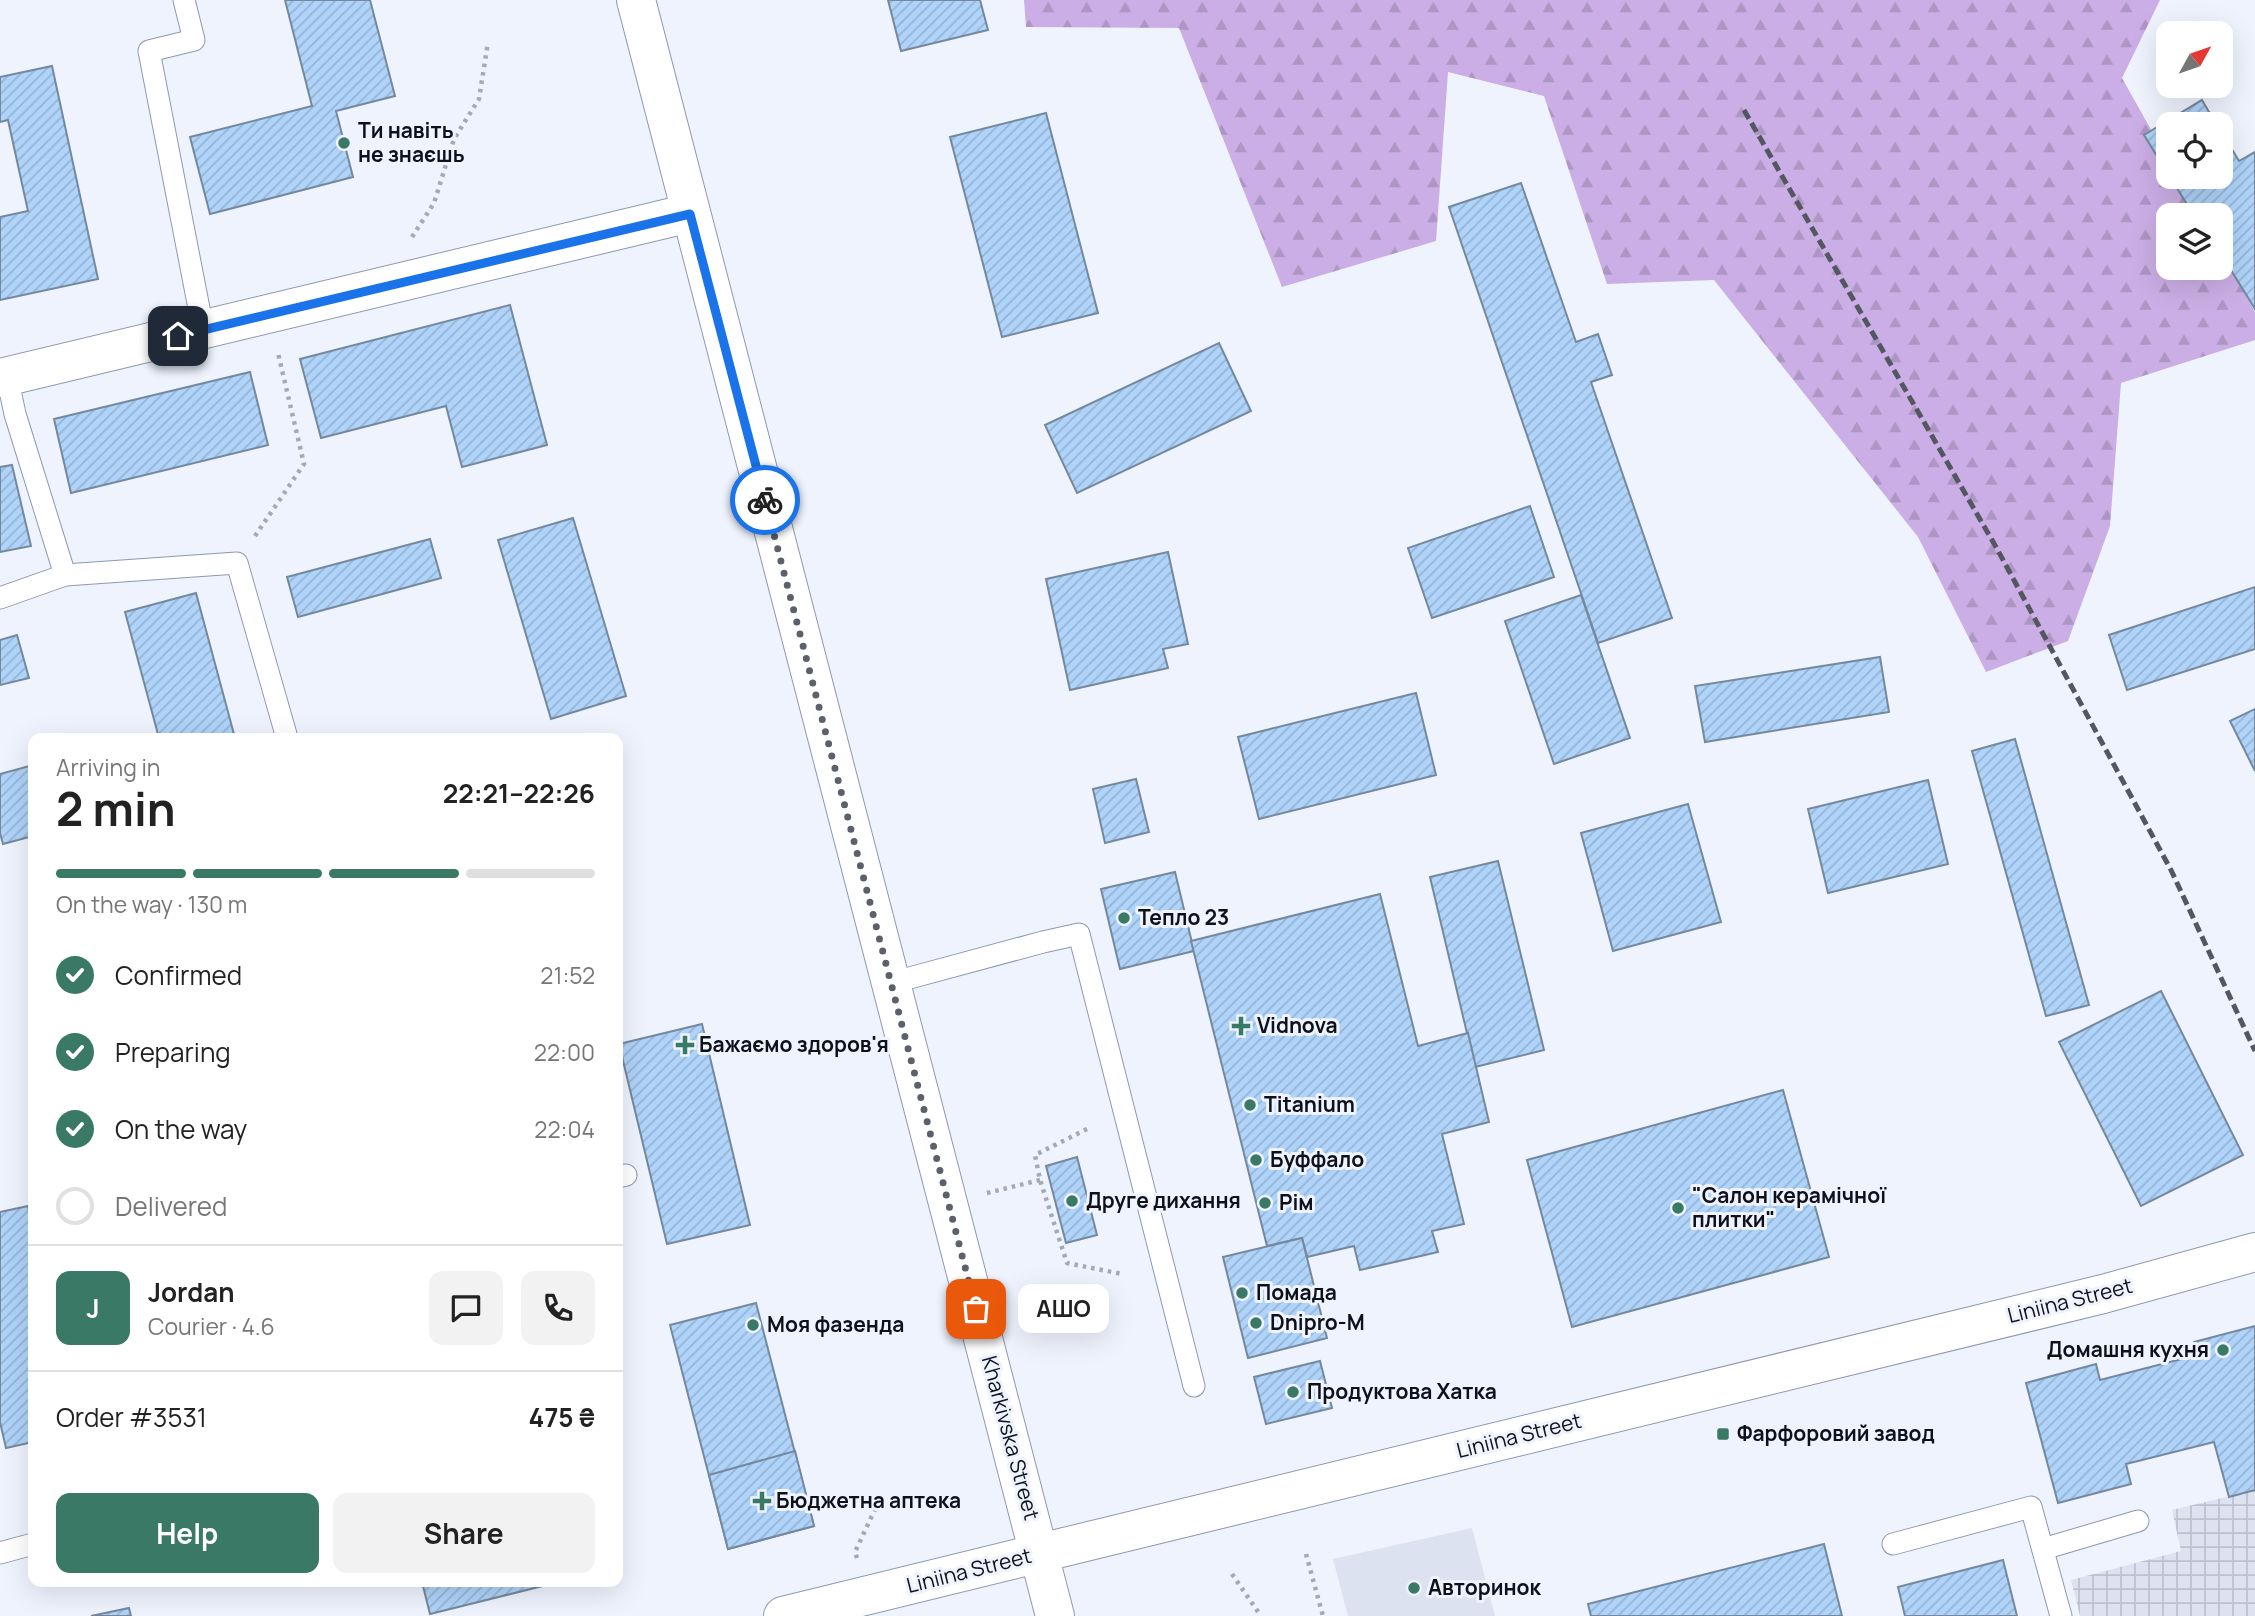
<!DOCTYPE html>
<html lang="en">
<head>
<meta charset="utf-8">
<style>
	:root { --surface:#fff; --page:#f2f2f2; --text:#222; --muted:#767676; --line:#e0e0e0; --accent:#3a7966 }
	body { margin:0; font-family:Manrope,sans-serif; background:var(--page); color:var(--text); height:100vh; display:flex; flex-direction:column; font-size:26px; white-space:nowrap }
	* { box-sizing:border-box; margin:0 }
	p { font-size:23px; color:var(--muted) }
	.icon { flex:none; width:38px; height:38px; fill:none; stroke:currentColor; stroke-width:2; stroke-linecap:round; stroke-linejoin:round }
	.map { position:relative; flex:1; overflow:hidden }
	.side { position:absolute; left:28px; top:733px; width:595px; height:854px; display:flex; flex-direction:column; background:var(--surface); border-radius:14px; box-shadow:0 7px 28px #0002 }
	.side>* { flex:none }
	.needle { width:46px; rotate:50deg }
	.tools { position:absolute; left:2156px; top:21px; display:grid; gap:14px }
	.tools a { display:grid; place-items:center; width:77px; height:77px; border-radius:14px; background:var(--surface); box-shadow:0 7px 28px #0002; font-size:35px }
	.pin { position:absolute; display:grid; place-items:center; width:60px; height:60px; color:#fff; margin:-30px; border-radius:14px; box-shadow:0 4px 10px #0006 }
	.courier { position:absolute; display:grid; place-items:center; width:70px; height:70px; margin:-35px; border:5px solid #1a73e8; border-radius:50%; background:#fff; color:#222; box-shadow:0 2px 9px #0007 }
	.bubble { position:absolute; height:49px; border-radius:14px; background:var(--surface); box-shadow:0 7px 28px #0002; font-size:23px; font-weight:700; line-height:49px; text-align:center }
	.head em { font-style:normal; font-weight:700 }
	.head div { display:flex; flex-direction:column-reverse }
	.head { display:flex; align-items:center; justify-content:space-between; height:119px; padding:0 28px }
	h1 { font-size:46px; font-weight:700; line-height:52px }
	.bar { display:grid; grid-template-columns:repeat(4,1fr); gap:10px 7px; align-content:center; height:84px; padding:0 28px }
	.bar i { height:9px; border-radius:5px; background:var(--line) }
	.bar .on { background:var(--accent) }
	.bar p { grid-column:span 4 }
	.line { display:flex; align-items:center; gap:18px; padding:0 28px; border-top:2px solid var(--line) }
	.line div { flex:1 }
	.round { display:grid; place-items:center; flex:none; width:74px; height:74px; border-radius:14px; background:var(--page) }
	ol { padding:0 28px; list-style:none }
	li { display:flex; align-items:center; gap:21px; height:77px }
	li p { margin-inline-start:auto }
	li .icon { padding:7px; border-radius:50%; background:var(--accent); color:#fff; stroke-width:4 }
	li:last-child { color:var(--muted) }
	li i { width:38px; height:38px; border:4px solid var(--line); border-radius:50% }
	.action { display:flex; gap:14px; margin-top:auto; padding:14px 28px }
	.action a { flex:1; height:80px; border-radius:14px; background:var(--accent); color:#fff; font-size:28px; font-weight:700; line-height:80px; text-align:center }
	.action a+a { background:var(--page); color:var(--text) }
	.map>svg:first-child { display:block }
	.built { fill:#dde2f0 }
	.industrial { fill:url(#industrial-grid) }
	.forest { fill:url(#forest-firs) }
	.building { fill:url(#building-hatch); stroke:#75899e; stroke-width:2 }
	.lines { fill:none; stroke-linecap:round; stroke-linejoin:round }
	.lane-casing { stroke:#8f98b2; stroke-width:23 }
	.street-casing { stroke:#8f98b2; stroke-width:40 }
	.secondary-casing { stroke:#8f98b2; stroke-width:40 }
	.primary-casing { stroke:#8f98b2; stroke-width:40 }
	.path { stroke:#a5a9b3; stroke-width:4.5; stroke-dasharray:3.5 5; stroke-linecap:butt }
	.lane { stroke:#fff; stroke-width:21 }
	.street { stroke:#fff; stroke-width:38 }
	.secondary { stroke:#fff; stroke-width:38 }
	.primary { stroke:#fff; stroke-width:38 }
	.rail { stroke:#535761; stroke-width:5; stroke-dasharray:10 5; stroke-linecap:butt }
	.done { stroke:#5c606a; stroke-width:7; stroke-dasharray:0 12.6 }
	.route { stroke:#1a73e8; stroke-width:9 }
	.poi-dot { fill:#3a7966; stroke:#eef3fe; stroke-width:2.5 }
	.labels { text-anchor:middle; stroke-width:6; stroke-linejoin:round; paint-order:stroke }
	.poi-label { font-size:21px; font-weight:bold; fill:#0e111a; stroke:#eef3fe; text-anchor:start }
	.street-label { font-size:21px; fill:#0e111a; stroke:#eef3fe }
</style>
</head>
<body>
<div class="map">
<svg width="2255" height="1616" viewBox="0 0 2255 1616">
	<defs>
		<pattern id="industrial-grid" width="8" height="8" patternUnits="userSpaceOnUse" patternTransform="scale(1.75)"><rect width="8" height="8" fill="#dde2f0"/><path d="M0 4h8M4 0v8" fill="none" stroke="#bcc1cd"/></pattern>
		<pattern id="forest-firs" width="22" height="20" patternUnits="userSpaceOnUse" patternTransform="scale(1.75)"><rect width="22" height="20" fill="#cbaee5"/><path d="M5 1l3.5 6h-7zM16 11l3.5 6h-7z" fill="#ad95c4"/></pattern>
		<pattern id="building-hatch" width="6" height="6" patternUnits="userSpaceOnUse" patternTransform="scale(1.75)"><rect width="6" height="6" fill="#afd3f9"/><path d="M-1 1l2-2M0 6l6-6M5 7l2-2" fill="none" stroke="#95b4d5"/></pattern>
	</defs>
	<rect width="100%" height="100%" fill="#eef3fe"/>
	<path class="built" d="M1472,1528l23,88h-147l-15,-57z"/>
	<path class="industrial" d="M2255,1490v126h-175l-9,-36 110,-29 -9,-41z"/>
	<path class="forest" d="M1024,0h1136l-38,78 46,82v17h10l22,38h-32v53h53v-16l34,60v28l-134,43 -11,143 -42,115 -82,31 -68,-135 -204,-257 -107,4 -63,-188 -96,-24 -12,169 -154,46 -103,-259 -153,-1z"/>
	<g class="building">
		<path d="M285,0h85l25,96 -59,15 17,66 -143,37 -20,-77 122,-31z"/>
		<path d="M888,0h92l8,30 -87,21z"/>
		<path d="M52,66l46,213 -98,21v-83l28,-6 -20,-91 -8,2v-45z"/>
		<path d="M2202,100l14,24h-48v50l-24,-39z"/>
		<path d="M1046,113l52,200 -96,24 -52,-200z"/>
		<path d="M2221,131l18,30 16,-9v157l-34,-55v-39h-48l15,-9 -18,-29h51z"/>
		<path d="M1521,183l55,159 22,-8 14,41 -21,7 81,236 -74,25 -149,-436z"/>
		<path d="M510,305l37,140 -85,22 -16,-61 -125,32 -21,-79z"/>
		<path d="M1219,343l32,68 -174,82 -32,-68z"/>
		<path d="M250,372l18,73 -197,48 -17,-74z"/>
		<path d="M12,465l19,81 -31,6v-85z"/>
		<path d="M1530,506l24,71 -122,41 -24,-70z"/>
		<path d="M573,518l53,178 -75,23 -53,-179z"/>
		<path d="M430,539l11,39 -143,39 -11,-40z"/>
		<path d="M1168,552l20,92 -25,5 5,19 -98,22 -24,-111z"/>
		<path d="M2255,587v62l-128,41 -18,-55z"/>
		<path d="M196,593l39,145h-76l-34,-126z"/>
		<path d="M1581,595l49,143 -76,26 -49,-143z"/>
		<path d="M17,635l12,43 -29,7v-45z"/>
		<path d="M1880,657l9,55 -184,30 -10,-56z"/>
		<path d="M1416,693l20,82 -177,44 -21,-82z"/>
		<path d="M2255,709v62l-25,-50z"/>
		<path d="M2015,739l74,266 -43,11 -74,-265z"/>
		<path d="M33,765v71l-30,8 -3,-11v-59z"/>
		<path d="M1136,779l13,53 -44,11 -12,-54z"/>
		<path d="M1928,780l20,84 -120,29 -20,-84z"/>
		<path d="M1688,804l33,118 -108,29 -32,-118z"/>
		<path d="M1498,861l46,189 -69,17 -45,-190z"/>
		<path d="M1175,872l19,79 -74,18 -19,-80z"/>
		<path d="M1380,894l38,152 50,-13 21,89 -47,12 22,90 -32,7 6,21 -78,18 -6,-24 -47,11 -5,-19 -35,8 -76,-305z"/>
		<path d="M2161,991l82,164 -102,51 -82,-164z"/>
		<path d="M702,1024l48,201 -83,19 -48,-200z"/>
		<path d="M1783,1090l46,167 -257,70 -45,-167z"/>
		<path d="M1077,1157l20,78 -31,8 -20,-77z"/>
		<path d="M28,1206l5,24v212l-27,6 -6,-26v-210z"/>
		<path d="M1302,1238l25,100 -79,20 -25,-101z"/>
		<path d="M756,1303l58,223 -86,23 -58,-224z"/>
		<path d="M2255,1326v164l-26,7 -15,-55 -88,22 5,20 -73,19 -32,-120 70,-19 4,16 97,-25 -3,-13z"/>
		<path d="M1320,1361l12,47 -66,16 -12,-47z"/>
		<path d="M795,1451l19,75 -86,23 -19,-74z"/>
		<path d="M1824,1544l18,72h-251l-3,-12z"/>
		<path d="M2003,1560l14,56h-112l-7,-29z"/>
		<path d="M422,1582h137l-129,32z"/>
		<path d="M129,1608l2,8h-40z"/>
	</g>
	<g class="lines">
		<defs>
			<g id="lane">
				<path d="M184,0l10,40 -45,11 54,278"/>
				<path d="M7,376l8,38 50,161 172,-12 50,175"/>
				<path d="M0,598l65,-23"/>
				<path d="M891,983l152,-41 36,-8 115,452"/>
				<path d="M618,1177l8,-2"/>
				<path d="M1893,1544l138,-37 30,109"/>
				<path d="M2043,1549l95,-28"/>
				<path d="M0,1553l33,-9"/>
			</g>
			<path id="street" d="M783,1616l257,-63"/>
			<path id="secondary" d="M0,378l690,-165"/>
			<g id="primary">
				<path d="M636,0l419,1616"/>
				<path d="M1040,1553l1063,-259 152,-42"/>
			</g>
		</defs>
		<use href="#lane" class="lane-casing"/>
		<use href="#street" class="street-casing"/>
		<use href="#secondary" class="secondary-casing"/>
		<use href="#primary" class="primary-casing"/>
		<g class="path">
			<path d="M412,237l22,-34 20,-64 25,-40 9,-57"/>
			<path d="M255,536l49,-72 -26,-111"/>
			<path d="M1087,1129l-52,26 5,25 27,83 55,11"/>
			<path d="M987,1193l53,-13"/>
			<path d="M1722,1429l4,16"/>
			<path d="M1306,1554l17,62"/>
			<path d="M857,1558l-2,-6 22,-47"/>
			<path d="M1232,1574l29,42"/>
		</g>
		<use href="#lane" class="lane"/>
		<use href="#street" class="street"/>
		<use href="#secondary" class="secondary"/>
		<use href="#primary" class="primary"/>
		<path class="rail" d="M1744,110l252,437 175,323 84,181"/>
	</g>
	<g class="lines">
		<path class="done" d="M765,500l211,809"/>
		<path class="route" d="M178,336l512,-122 75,286"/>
	</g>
	<g class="poi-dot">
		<circle cx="344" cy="143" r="7"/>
		<circle cx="1124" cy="918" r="7"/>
		<path d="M1237.5 1015.5h7v7h7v7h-7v7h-7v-7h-7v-7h7z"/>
		<path d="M681.5 1034.5h7v7h7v7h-7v7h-7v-7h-7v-7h7z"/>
		<circle cx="1250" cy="1105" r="7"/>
		<circle cx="1256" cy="1160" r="7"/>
		<circle cx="1072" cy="1201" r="7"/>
		<circle cx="1265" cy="1203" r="7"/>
		<circle cx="1678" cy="1208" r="7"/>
		<circle cx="1242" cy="1293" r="7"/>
		<circle cx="1256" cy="1323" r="7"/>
		<circle cx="753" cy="1325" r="7"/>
		<circle cx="2223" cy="1350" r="7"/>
		<circle cx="1293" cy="1392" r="7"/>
		<rect x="1716" y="1427" width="14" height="14" rx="3.5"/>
		<path d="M758.5 1490.5h7v7h7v7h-7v7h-7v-7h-7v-7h7z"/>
		<circle cx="1414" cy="1588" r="7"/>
	</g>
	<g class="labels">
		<g class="poi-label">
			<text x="358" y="138">Ти навіть<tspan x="358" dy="24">не знаєшь</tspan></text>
			<text x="1138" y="925">Тепло 23</text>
			<text x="1257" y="1033">Vidnova</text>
			<text x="699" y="1052">Бажаємо здоров'я</text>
			<text x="1264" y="1112">Titanium</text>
			<text x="1270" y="1167">Буффало</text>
			<text x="1692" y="1203">"Салон керамічної<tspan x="1692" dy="24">плитки"</tspan></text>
			<text x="1086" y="1208">Друге дихання</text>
			<text x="1279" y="1210">Рім</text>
			<text x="1256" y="1300">Помада</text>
			<text x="1270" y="1330">Dnipro-M</text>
			<text x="767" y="1332">Моя фазенда</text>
			<text x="2209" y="1357" text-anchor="end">Домашня кухня</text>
			<text x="1307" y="1399">Продуктова Хатка</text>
			<text x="1737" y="1441">Фарфоровий завод</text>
			<text x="776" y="1508">Бюджетна аптека</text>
			<text x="1428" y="1595">Авторинок</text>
		</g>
		<g class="street-label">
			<text transform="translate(2070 1301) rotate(-14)" y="7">Liniina Street</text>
			<text transform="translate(1519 1436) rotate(-14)" y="7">Liniina Street</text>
			<text transform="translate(1010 1438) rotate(75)" y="7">Kharkivska Street</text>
			<text transform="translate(969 1571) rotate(-14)" y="7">Liniina Street</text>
		</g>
	</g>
</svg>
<div class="tools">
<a><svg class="needle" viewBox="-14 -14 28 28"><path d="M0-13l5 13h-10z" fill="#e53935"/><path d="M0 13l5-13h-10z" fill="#767676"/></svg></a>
<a><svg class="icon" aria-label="locate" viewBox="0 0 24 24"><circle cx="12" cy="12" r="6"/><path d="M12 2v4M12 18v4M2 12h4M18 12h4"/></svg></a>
<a><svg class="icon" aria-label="layers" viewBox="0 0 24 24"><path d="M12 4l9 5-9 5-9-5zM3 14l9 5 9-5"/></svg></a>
</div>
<div class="pin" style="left:976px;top:1309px;background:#ea580c"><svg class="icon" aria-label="bag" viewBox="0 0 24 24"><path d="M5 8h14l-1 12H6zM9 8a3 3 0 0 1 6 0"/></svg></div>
<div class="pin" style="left:178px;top:336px;background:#1f2937"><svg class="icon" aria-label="home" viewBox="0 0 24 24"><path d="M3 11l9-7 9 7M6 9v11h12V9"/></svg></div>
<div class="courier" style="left:765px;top:500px"><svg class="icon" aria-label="bike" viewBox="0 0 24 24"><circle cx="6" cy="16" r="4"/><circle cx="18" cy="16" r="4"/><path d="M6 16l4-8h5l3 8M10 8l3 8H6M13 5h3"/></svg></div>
<div class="bubble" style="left:1018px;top:1284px;width:91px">АШО</div>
<section class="side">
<div class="head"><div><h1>2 min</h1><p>Arriving in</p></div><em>22:21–22:26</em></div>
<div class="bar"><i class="on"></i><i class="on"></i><i class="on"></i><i></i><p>On the way · 130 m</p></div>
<ol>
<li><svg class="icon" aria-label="check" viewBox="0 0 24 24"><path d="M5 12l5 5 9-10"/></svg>Confirmed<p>21:52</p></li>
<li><svg class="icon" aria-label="check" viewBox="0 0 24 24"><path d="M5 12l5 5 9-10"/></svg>Preparing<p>22:00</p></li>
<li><svg class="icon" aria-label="check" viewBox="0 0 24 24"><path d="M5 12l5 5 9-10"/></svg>On the way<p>22:04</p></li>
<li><i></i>Delivered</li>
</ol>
<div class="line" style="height:126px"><b class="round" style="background:var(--accent);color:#fff">J</b><div><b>Jordan</b><p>Courier · 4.6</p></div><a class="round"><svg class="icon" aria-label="chat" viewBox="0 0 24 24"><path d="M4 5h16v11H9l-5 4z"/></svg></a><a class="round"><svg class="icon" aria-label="phone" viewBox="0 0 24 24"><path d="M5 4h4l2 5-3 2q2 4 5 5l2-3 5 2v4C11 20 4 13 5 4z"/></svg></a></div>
<div class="line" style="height:91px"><div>Order #3531</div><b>475 ₴</b></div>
<div class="action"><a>Help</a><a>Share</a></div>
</section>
</div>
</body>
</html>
